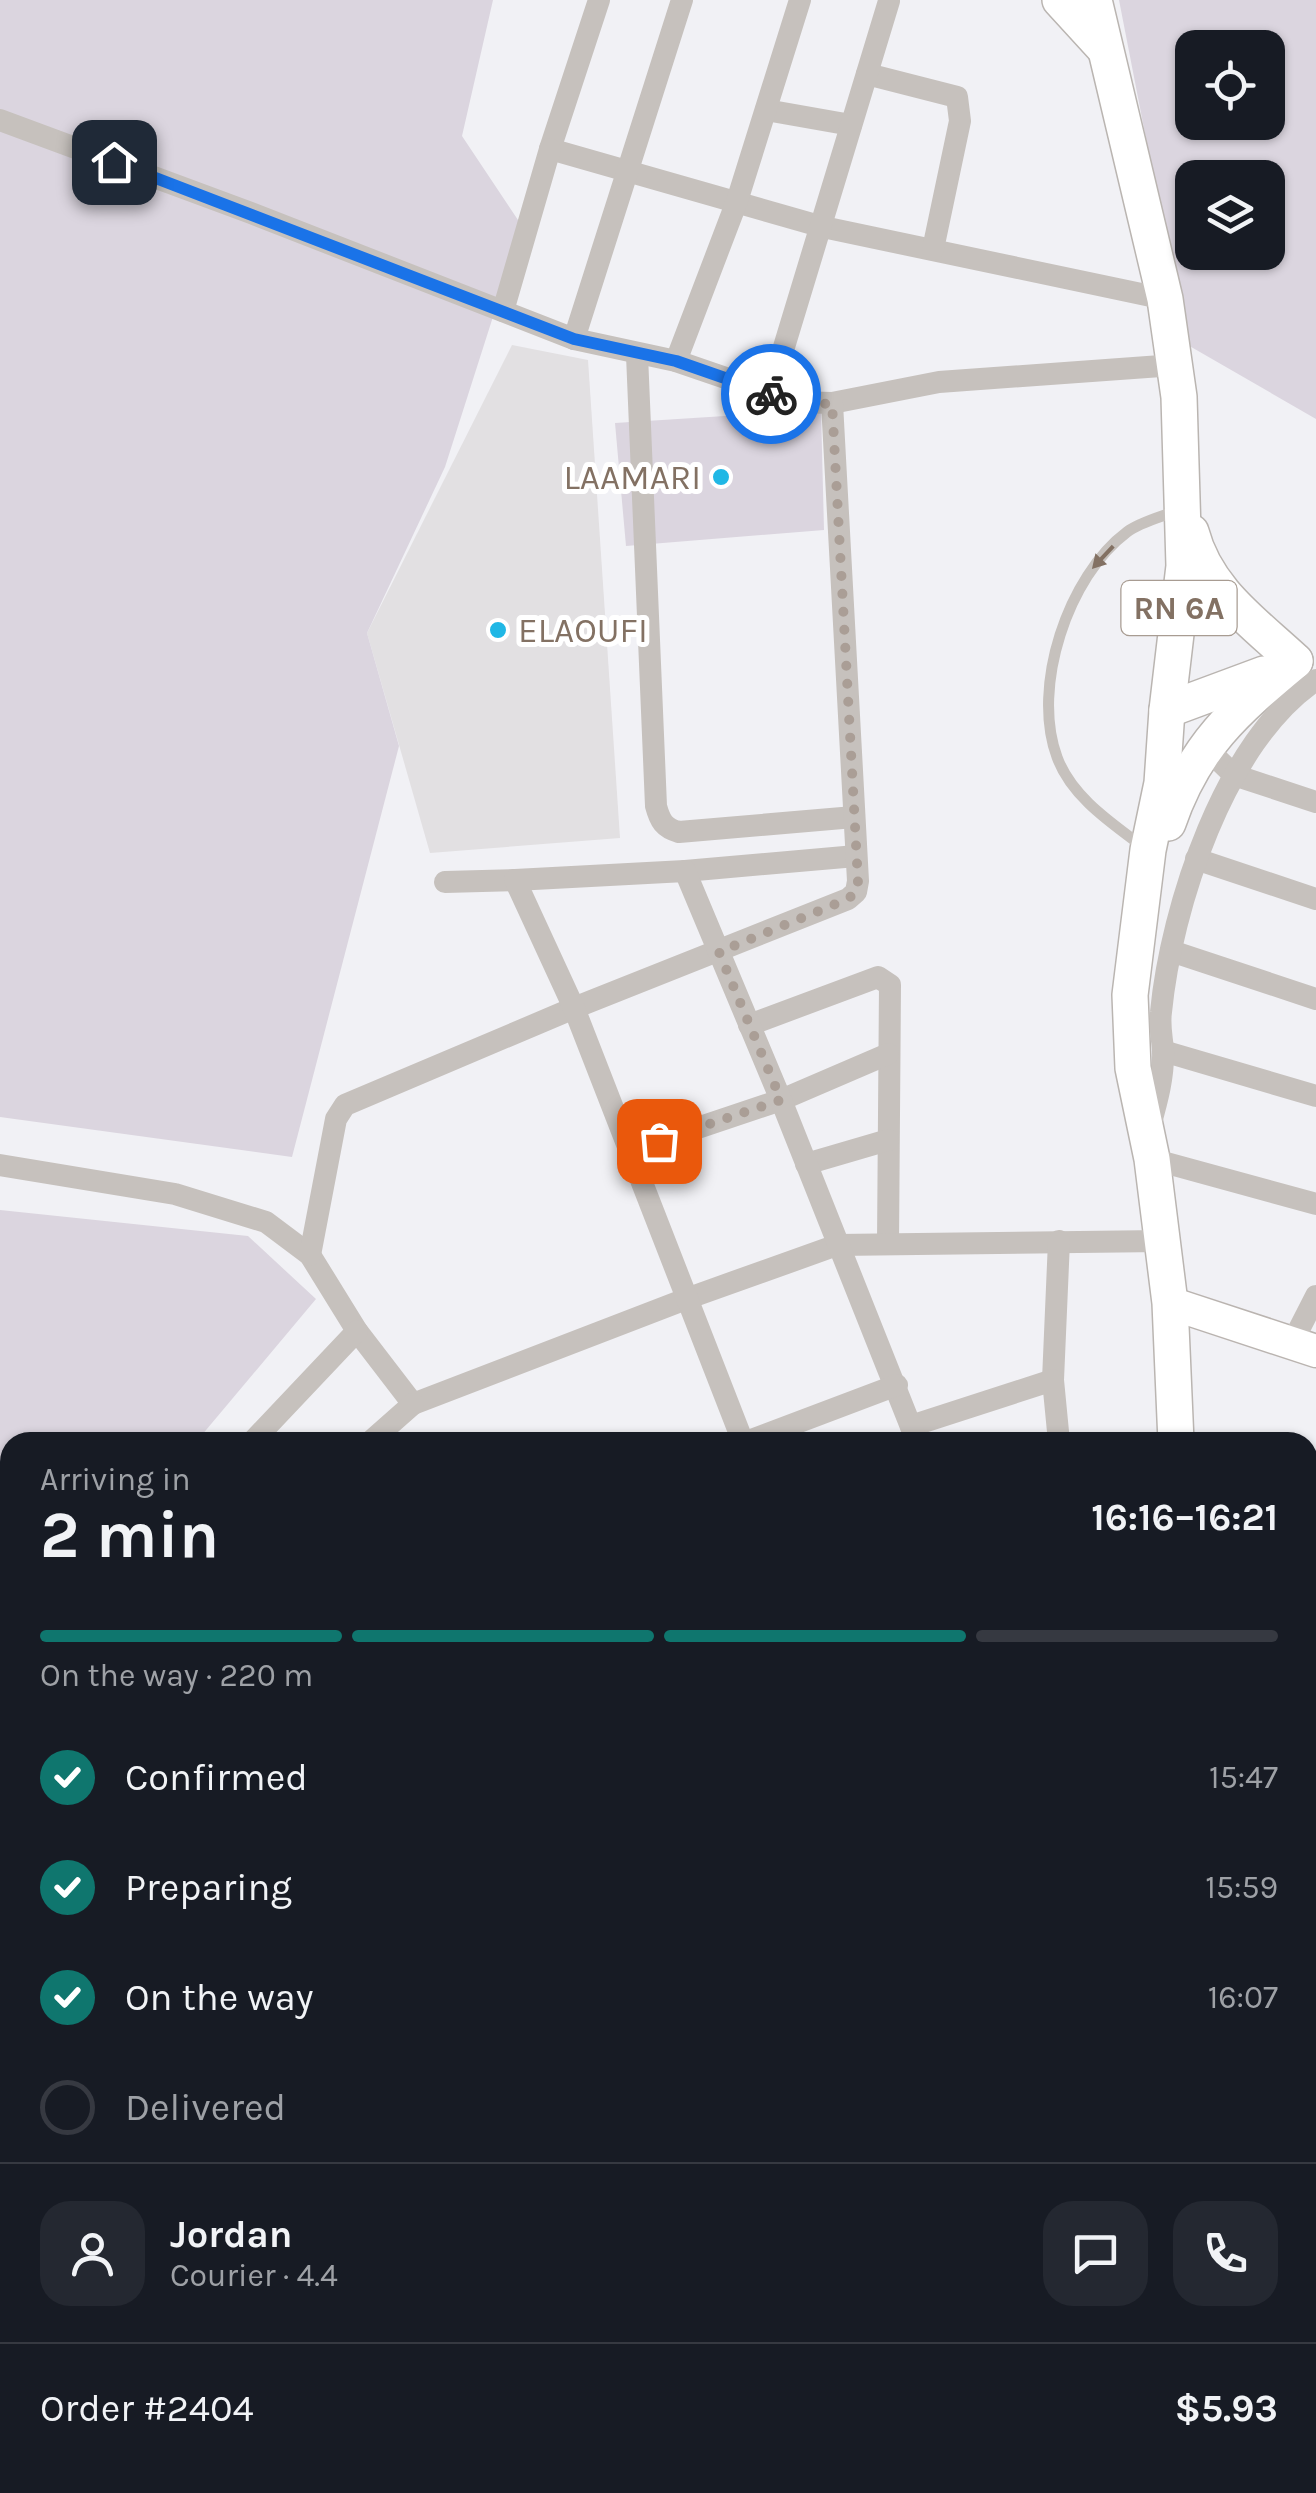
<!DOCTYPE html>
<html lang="en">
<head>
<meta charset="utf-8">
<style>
	:root { --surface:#171b24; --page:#242831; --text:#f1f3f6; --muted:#9ea1a6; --line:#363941; --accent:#0f766e }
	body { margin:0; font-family:Karla,sans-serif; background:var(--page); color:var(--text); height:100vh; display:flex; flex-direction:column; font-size:38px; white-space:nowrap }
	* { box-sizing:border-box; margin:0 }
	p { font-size:32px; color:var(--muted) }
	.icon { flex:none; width:55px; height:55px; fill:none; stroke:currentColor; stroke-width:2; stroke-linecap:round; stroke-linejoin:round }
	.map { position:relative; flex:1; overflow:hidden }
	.drawer { position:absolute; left:0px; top:1432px; width:1318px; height:1062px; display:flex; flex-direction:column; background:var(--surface); border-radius:30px 30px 0 0; box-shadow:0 2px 8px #0004 }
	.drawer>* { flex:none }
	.controls { position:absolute; left:1175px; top:30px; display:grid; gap:20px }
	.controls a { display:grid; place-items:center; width:110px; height:110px; border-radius:20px; background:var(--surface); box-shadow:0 2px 8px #0004; font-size:50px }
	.pin { position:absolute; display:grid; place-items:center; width:85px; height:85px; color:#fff; margin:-42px; border-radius:20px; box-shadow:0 5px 15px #0006 }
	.courier { position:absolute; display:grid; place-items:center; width:100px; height:100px; margin:-50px; border:8px solid #1a73e8; border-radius:50%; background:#fff; color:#222; box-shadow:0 2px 12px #0007 }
	.headline em { font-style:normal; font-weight:700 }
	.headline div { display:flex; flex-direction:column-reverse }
	.headline { display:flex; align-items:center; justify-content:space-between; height:170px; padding:0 40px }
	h1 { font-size:65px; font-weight:700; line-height:75px }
	.bar { display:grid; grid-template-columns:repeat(4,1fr); gap:15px 10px; align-content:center; height:120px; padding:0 40px }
	.bar i { height:12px; border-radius:8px; background:var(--line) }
	.bar .on { background:var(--accent) }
	.bar p { grid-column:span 4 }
	.line { display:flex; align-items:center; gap:25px; padding:0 40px; border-top:2px solid var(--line) }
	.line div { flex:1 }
	.round { display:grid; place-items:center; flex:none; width:105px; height:105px; border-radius:30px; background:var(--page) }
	ol { padding:0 40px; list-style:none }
	li { display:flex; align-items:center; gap:30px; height:110px }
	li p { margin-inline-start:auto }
	li .icon { padding:10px; border-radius:50%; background:var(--accent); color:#fff; stroke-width:4 }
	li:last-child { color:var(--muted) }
	li i { width:55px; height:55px; border:5px solid var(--line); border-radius:50% }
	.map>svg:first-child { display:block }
	.built { fill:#e2e0e2 }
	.green { fill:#dbd5df; fill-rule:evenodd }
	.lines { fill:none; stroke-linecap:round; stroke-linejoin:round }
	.secondary-casing { stroke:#bab4b0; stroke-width:35 }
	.primary-casing { stroke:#bab5b1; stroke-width:38 }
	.lane { stroke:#c6c1bd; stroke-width:11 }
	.street { stroke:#c6c1bd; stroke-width:22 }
	.secondary { stroke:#fff; stroke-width:32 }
	.primary { stroke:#fff; stroke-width:35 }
	.oneway { fill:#837163 }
	.done { stroke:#aa9e96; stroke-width:10; stroke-dasharray:0 18 }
	.route { stroke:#1a73e8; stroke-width:12 }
	.poi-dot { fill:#20b7e5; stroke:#fff; stroke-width:4 }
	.labels { text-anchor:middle; stroke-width:10; stroke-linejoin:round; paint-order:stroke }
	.shield { fill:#fff; stroke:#a89c92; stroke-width:2.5 }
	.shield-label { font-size:32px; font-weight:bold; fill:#837163 }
	.poi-label { font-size:35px; fill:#837163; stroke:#fff; text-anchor:end }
</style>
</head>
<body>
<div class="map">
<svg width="1316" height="2493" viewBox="0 0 1316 2493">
	<rect width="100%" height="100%" fill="#f1f1f5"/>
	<path class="built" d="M512,345l76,15 32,478 -190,15 -63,-220z"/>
	<g class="green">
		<path d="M0,0h493l-31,136 60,90 -77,241 -78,166 32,113 -107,411 -292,-40z"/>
		<path d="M1119,0h197v419l-130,-75zM1192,48h76v74h-76zM1192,178h76v74h-76z"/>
		<path d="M821,410l3,120 -198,16 -11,-123z"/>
		<path d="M0,1210l248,26 68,63 -120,143h-186v1043h279l-1,8h-288z"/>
		<path d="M1316,2095v398h-77l-4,-8h73v-387z"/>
	</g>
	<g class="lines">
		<defs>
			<path id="secondary" d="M1170,1303l146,48"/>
			<g id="primary">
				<path d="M1060,0l43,47"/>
				<path d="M1094,0l71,299 14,98 5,169 -17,144 -5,73 -14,67 -18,145 3,73 19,91 18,144 6,139"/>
				<path d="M1191,532c15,58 62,90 104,129"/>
				<path d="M1167,710l97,-36"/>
				<path d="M1168,823c26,-77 67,-112 127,-162"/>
				<path d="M1070,2493l1,-8"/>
			</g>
		</defs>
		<use href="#secondary" class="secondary-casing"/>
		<use href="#primary" class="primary-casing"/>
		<path class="lane" d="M1142,846c-32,-24 -71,-50 -85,-89 -26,-70 11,-181 70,-225 13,-10 34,-15 49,-21"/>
		<g class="street">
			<path d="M599,0l-49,149 273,78 342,72"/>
			<path d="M867,74l90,23 3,24 -27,128"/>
			<path d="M766,110l85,15"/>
			<path d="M0,120l251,93 323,126 102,22 120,41 36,1 107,-21 236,-17"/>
			<path d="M503,311l47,-162"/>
			<path d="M574,339l108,-339"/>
			<path d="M637,355l19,451c4,15 8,22 23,26l175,-15"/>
			<path d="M676,361l61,-160 63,-201"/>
			<path d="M770,393l119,-392"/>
			<path d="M1205,747l29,28 82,27"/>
			<path d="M1196,859l120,40"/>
			<path d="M685,871l171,-15"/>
			<path d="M445,882l70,-2"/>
			<path d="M1171,951l145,48"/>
			<path d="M749,1025l129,-48 12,8 -2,258"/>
			<path d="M1163,1051l153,45"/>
			<path d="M1150,1126c7,-25 14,-50 13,-76 -1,-13 -4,-24 -2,-38 10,-104 64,-272 155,-332"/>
			<path d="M629,1151l152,-51 107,-46"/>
			<path d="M1152,1159l164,45"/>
			<path d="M806,1164l82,-24"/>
			<path d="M0,1165l175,29 91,28 44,33 47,76 56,73 273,-105 151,-54 325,-4"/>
			<path d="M310,1255l26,-136 9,-14 229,-97 274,-109 8,-7 2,-11 -26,-478"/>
			<path d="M1292,1343l24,-47"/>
			<path d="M1053,1380l6,-139"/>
			<path d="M911,1426l142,-46 6,62"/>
			<path d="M252,1442l105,-111"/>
			<path d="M370,1442l43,-38"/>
			<path d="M743,1442l-169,-434 -59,-128 170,-9 96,229 136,342"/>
			<path d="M746,1442l151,-57"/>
			<path d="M1308,1609l8,2"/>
			<path d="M1308,1781l8,1"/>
			<path d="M1308,1911h8"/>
			<path d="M1308,2043l8,1"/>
			<path d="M359,2485l3,8"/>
			<path d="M1105,2485l4,8"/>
			<path d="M1231,2485l4,8"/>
			<path d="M624,2493l1,-8"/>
		</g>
		<use href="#secondary" class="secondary"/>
		<use href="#primary" class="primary"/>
	</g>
	<defs><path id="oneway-solid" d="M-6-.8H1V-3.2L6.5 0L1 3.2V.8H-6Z" transform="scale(2.5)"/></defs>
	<use class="oneway" href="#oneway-solid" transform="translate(1103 557) rotate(133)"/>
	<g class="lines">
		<path class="done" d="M659,1141l122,-41 -62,-148 129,-53 8,-7 2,-11 -26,-478 -19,2 -42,-11"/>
		<path class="route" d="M114,162l460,177 102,22 95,33"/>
	</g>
	<g class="poi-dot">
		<circle cx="721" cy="477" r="10"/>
		<circle cx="498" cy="630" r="10"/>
	</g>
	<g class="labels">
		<rect class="shield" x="1121.5" y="581" width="115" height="54" rx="8"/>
		<g class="shield-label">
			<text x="1179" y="619">RN 6A</text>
		</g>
		<g class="poi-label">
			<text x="701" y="489">LAAMARI</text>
			<text x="518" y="642" text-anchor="start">ELAOUFI</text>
		</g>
	</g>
</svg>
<div class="controls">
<a><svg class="icon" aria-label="locate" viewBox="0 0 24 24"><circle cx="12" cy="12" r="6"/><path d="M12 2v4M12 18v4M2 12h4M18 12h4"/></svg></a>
<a><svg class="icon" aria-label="layers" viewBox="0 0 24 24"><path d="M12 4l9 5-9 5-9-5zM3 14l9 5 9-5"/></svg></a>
</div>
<div class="pin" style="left:659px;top:1141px;background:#ea580c"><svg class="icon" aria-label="bag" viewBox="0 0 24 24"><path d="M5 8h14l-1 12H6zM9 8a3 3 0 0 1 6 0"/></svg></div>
<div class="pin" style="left:114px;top:162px;background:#1f2937"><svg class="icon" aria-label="home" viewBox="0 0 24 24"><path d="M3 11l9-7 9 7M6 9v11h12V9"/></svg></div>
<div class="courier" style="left:771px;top:394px"><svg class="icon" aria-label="bike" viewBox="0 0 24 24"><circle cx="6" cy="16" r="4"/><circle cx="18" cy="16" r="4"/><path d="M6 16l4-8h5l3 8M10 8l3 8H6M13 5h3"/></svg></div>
<section class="drawer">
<div class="headline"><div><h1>2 min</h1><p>Arriving in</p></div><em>16:16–16:21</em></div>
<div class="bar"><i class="on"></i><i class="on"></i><i class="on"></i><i></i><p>On the way · 220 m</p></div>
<ol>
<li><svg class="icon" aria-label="check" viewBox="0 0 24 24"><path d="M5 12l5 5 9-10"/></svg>Confirmed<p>15:47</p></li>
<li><svg class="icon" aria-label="check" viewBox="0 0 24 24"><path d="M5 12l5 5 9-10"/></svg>Preparing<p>15:59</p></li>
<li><svg class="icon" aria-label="check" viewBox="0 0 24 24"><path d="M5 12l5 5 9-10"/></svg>On the way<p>16:07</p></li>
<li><i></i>Delivered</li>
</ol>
<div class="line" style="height:180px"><a class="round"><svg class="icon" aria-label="person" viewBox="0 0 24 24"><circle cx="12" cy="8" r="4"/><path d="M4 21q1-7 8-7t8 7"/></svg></a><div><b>Jordan</b><p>Courier · 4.4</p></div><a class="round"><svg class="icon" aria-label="chat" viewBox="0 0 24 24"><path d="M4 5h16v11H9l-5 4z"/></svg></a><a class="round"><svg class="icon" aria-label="phone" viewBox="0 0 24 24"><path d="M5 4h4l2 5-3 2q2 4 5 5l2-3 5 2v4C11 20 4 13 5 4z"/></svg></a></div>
<div class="line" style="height:130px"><div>Order #2404</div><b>$5.93</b></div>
</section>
</div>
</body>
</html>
